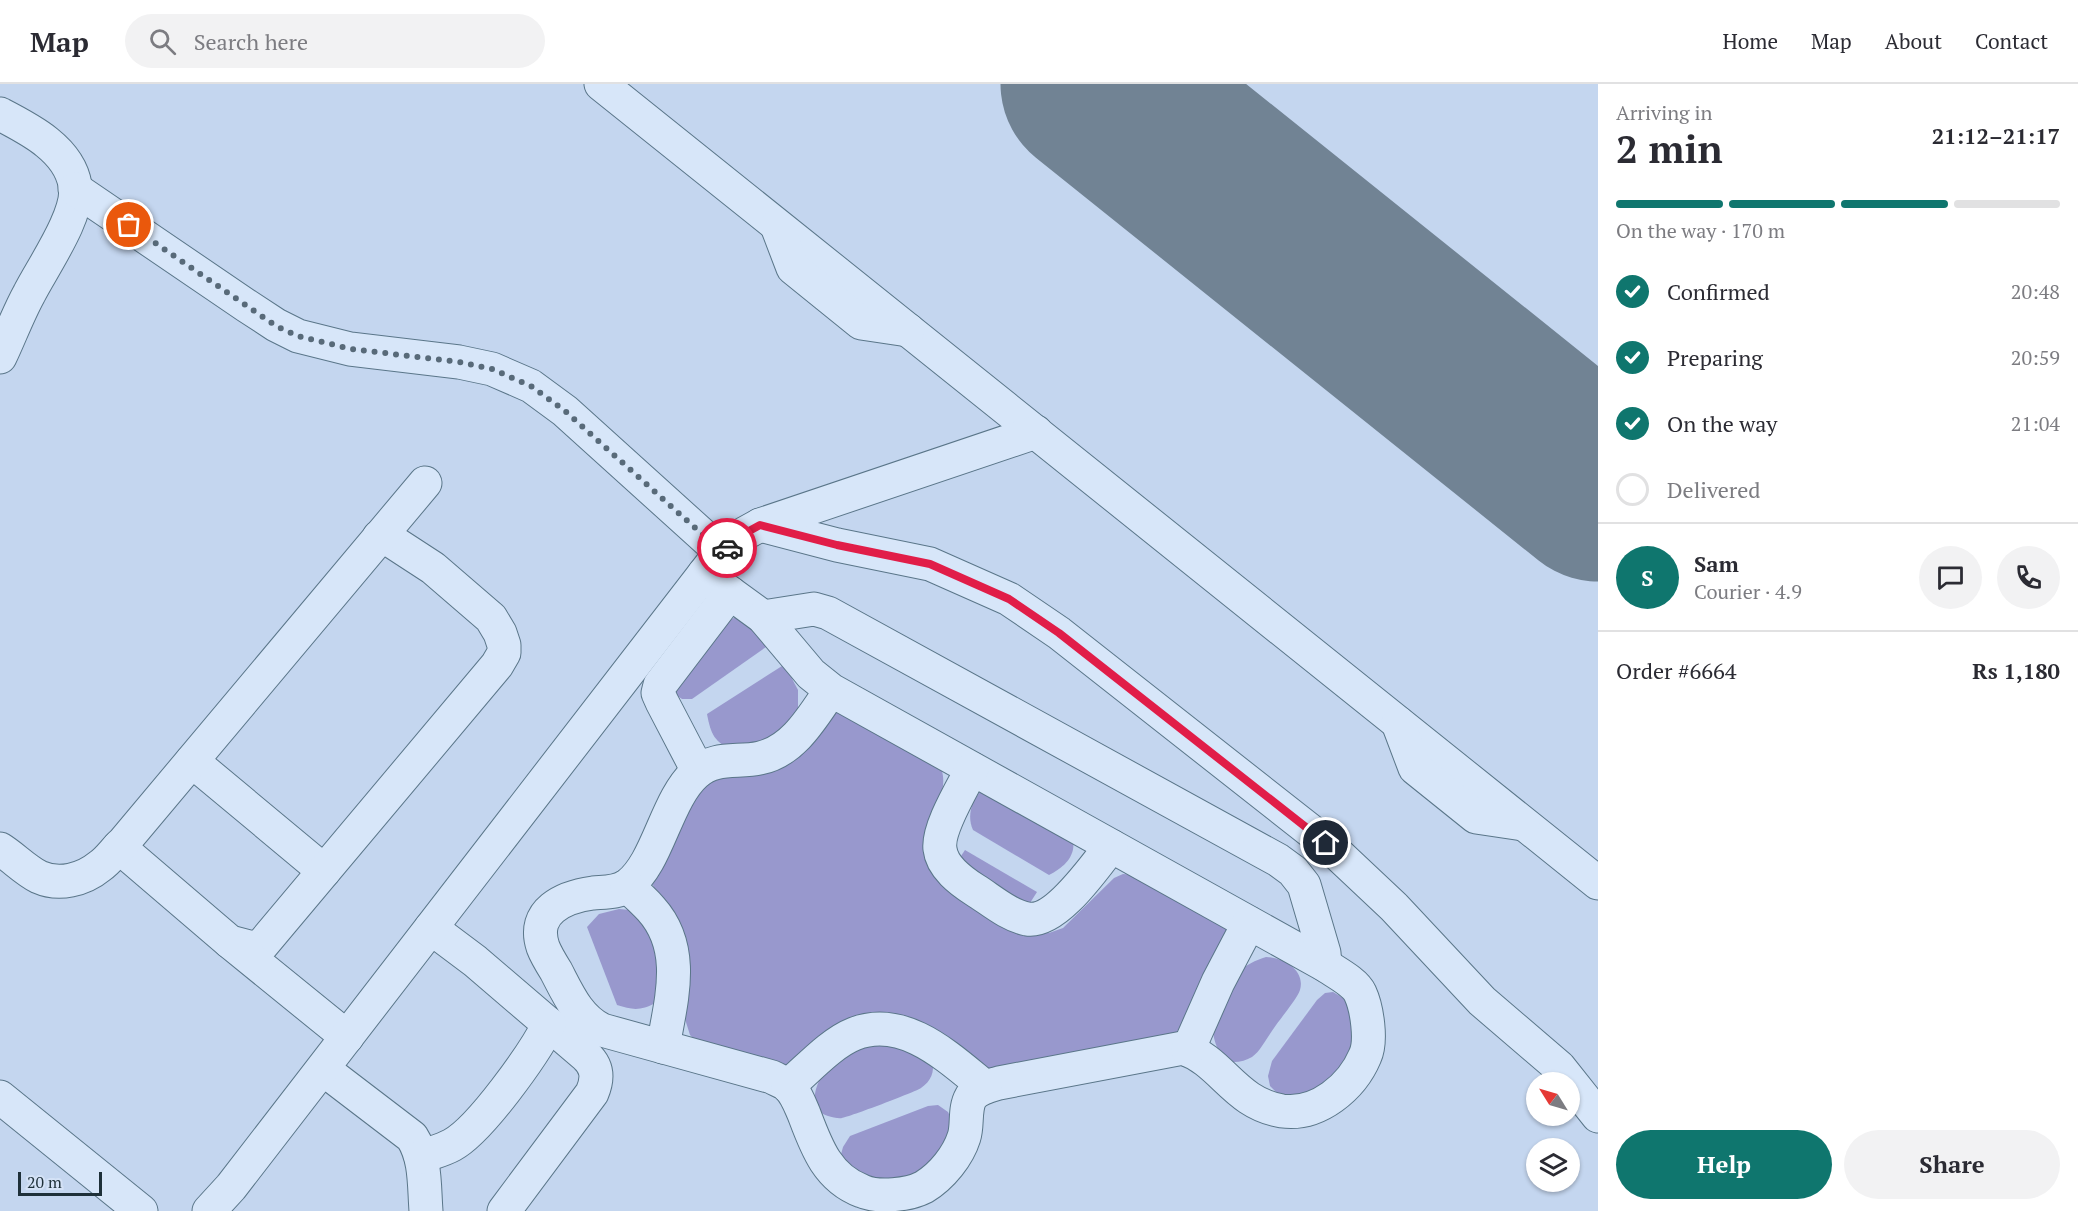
<!DOCTYPE html>
<html lang="en">
<head>
<meta charset="utf-8">
<style>
	:root { --surface:#fff; --page:#f2f2f3; --text:#2b2b33; --muted:#7c7c81; --line:#e1e1e2; --accent:#0f766e }
	body { margin:0; font-family:"PT Serif",serif; background:var(--page); color:var(--text); height:100vh; display:flex; flex-direction:column; font-size:22px; white-space:nowrap }
	* { box-sizing:border-box; margin:0 }
	p { font-size:20px; color:var(--muted) }
	.icon { flex:none; width:33px; height:33px; fill:none; stroke:currentColor; stroke-width:2; stroke-linecap:round; stroke-linejoin:round }
	.map { position:relative; flex:1; overflow:hidden }
	.side { display:flex; flex-direction:column; background:var(--surface); width:480px }
	.side>* { flex:none }
	.needle { width:39px; rotate:307deg }
	.controls { position:absolute; left:1526px; top:988px; display:grid; gap:12px }
	.controls a { display:grid; place-items:center; width:54px; height:54px; border-radius:50%; background:var(--surface); box-shadow:0 2px 4px #0004; font-size:30px }
	.scale { position:absolute; left:18px; bottom:15px; width:84px; box-sizing:border-box; padding-left:6px; border:3px solid #1e3039; border-top:0; font-size:16px; line-height:21px; white-space:nowrap; color:#1e3039; -webkit-text-stroke:4px #d4e2f6; paint-order:stroke }
	.pin { position:absolute; display:grid; place-items:center; width:51px; height:51px; color:#fff; margin:-26px; border:3px solid #fff; border-radius:50%; box-shadow:0 2px 6px #0007 }
	.courier { position:absolute; display:grid; place-items:center; width:60px; height:60px; margin:-30px; border:4px solid #e11d48; border-radius:50%; background:#fff; color:#222; box-shadow:0 2px 8px #0007 }
	.summary em { font-style:normal; font-weight:700 }
	.summary div { display:flex; flex-direction:column-reverse }
	.summary { display:flex; align-items:center; justify-content:space-between; height:102px; padding:0 18px }
	h1 { font-size:39px; font-weight:700; line-height:45px }
	.bar { display:grid; grid-template-columns:repeat(4,1fr); gap:9px 6px; align-content:center; height:72px; padding:0 18px }
	.bar i { height:8px; border-radius:4px; background:var(--line) }
	.bar .active { background:var(--accent) }
	.bar p { grid-column:span 4 }
	.line { display:flex; align-items:center; gap:15px; padding:0 18px; border-top:2px solid var(--line) }
	.line div { flex:1 }
	.round { display:grid; place-items:center; flex:none; width:63px; height:63px; border-radius:32px; background:var(--page) }
	ol { padding:0 18px; list-style:none }
	li { display:flex; align-items:center; gap:18px; height:66px }
	li p { margin-inline-start:auto }
	li .icon { padding:6px; border-radius:50%; background:var(--accent); color:#fff; stroke-width:4 }
	li:last-child { color:var(--muted) }
	li i { width:33px; height:33px; border:3px solid var(--line); border-radius:50% }
	.primary-button { display:flex; gap:12px; margin-top:auto; padding:12px 18px }
	.primary-button a { flex:1; height:69px; border-radius:36px; background:var(--accent); color:#fff; font-size:24px; font-weight:700; line-height:69px; text-align:center }
	.primary-button a+a { background:var(--page); color:var(--text) }
	header { display:flex; align-items:center; gap:36px; box-sizing:border-box; height:84px; padding:0 30px; background:var(--surface); border-bottom:2px solid var(--line) }
	header strong { font-size:28px }
	nav { display:flex; gap:33px; margin-inline-start:auto; font-size:21px }
	.search { width:420px; height:54px; background:var(--page); display:flex; align-items:center; gap:15px; box-sizing:border-box; padding:0 21px; border-radius:33px; color:var(--muted); font-size:22px }
	main { display:flex; flex:1; min-height:0 }
	.map>svg:first-child { display:block }
	.green { fill:#9898cd }
	.lines { fill:none; stroke-linecap:round; stroke-linejoin:round }
	.runway { stroke:#718394; stroke-width:189 }
	.minor-casing { stroke:#5a7689; stroke-width:35 }
	.minor { stroke:#d7e6f9; stroke-width:33 }
	.done { stroke:#586a79; stroke-width:6; stroke-dasharray:0 10.8 }
	.route { stroke:#e11d48; stroke-width:8 }
</style>
</head>
<body>
<header>
<strong>Map</strong>
<div class="search"><svg class="icon" aria-label="search" viewBox="0 0 24 24"><circle cx="10" cy="10" r="6"/><path d="M15 15l6 6"/></svg>Search here</div>
<nav><a>Home</a><a>Map</a><a>About</a><a>Contact</a></nav>
</header>
<main>
<div class="map">
<svg width="1598" height="1127" viewBox="0 0 1598 1127">
	<rect width="100%" height="100%" fill="#c4d6ef"/>
	<g class="green">
		<path d="M739,531l15,10 12,22 -74,52h-10l-9,-6 43,-65z"/>
		<path d="M782,582l6,5 10,19v23l-4,8 -35,25 -26,5c-19,-10 -22,-16 -26,-37z"/>
		<path d="M838,628l103,56c12,33 -28,62 -12,95l103,71 17,-1 14,-5 51,-50 9,-4 12,1 91,53v12l-44,85 -8,10 -183,35 -16,-7 -56,-38 -126,37 -9,5 -89,-27 -5,-5 -5,-16 -3,-73 -24,-46 -6,-18 43,-88 17,-13 69,-16 51,-49z"/>
		<path d="M980,708l93,48c3,17 -10,28 -24,35l-76,-45c-6,-13 -2,-28 7,-38z"/>
		<path d="M965,766l72,42 -7,11 -8,-1 -61,-39v-7z"/>
		<path d="M619,825l11,1 10,4 24,52 -9,37c-14,8 -23,7 -38,2l-30,-78 12,-13z"/>
		<path d="M1266,873c15,0 40,12 34,33 -3,9 -20,29 -26,38 -6,8 -14,24 -22,29 -5,3 -12,5 -18,5 -19,-3 -25,-34 -19,-50 3,-9 16,-32 23,-39 7,-8 18,-13 28,-16z"/>
		<path d="M1333,908l19,11 5,33 -8,21 -18,24 -27,17 -25,-3 -9,-9 -2,-10 4,-15 45,-61 8,-7z"/>
		<path d="M891,956l41,21c3,11 -1,20 -11,27 -6,4 -72,29 -79,30 -3,1 -10,-1 -14,-2 -28,-9 -5,-49 10,-61 8,-6 41,-12 53,-15z"/>
		<path d="M938,1021l10,7 3,6v12l-22,37 -22,14 -34,3 -33,-26 3,-11 7,-11 78,-30z"/>
	</g>
	<g class="lines">
		<path class="runway" d="M1095,0l503,403"/>
		<defs>
			<g id="minor">
				<path d="M601,0l997,799"/>
				<path d="M0,30c29,15 69,35 75,71 6,28 -33,83 -46,109 -11,20 -19,42 -29,63"/>
				<path d="M75,105l172,117 29,19 22,11 52,13 109,13 33,7 39,17 34,25 156,141"/>
				<path d="M777,142l16,42 68,55 47,7"/>
				<path d="M760,441l77,20 93,19 79,35 50,34 267,210 68,64 88,94 77,66 39,49"/>
				<path d="M704,490l59,43 48,57 20,16 494,275c10,7 30,17 35,28 7,15 12,48 5,63 -13,31 -47,60 -83,55 -48,-8 -59,-49 -99,-63l-184,35c-10,3 -21,5 -28,14 -7,12 -3,28 -7,40 -6,19 -22,39 -40,50 -15,8 -46,11 -62,4 -35,-13 -46,-45 -58,-77 -4,-9 -8,-21 -16,-28 -4,-4 -11,-6 -16,-9l-170,-47c-24,-12 -34,-36 -46,-59 -5,-8 -10,-16 -13,-24 -12,-36 21,-50 50,-54 12,-1 25,0 35,-8 30,-22 38,-86 68,-112 19,-17 41,-10 64,-15 34,-7 53,-42 71,-68"/>
				<path d="M763,533l51,-8 14,4 450,247 15,11 11,14 20,68 1,12"/>
				<path d="M1398,639l17,45 61,49 47,7"/>
				<path d="M192,677l132,110"/>
				<path d="M972,685c-9,18 -35,60 -32,80 2,18 21,32 35,41 16,10 33,25 52,29 29,5 68,-53 84,-73"/>
				<path d="M698,687l-36,-69 -4,-9 2,-8 70,-92"/>
				<path d="M119,763l111,95 23,6 9,-3 235,-280 7,-12v-8l-4,-12 -9,-15 -58,-50 -43,-28 -11,-3"/>
				<path d="M0,765c13,8 25,21 39,28 20,9 44,3 61,-11 9,-6 15,-16 23,-23l302,-360"/>
				<path d="M627,802c8,7 17,15 24,23 36,40 20,91 12,138"/>
				<path d="M431,844l44,33 111,95c12,11 12,23 6,37l-88,118"/>
				<path d="M230,858l117,95"/>
				<path d="M1188,966l30,-68 31,-59"/>
				<path d="M323,985l89,68c14,22 12,48 14,74"/>
				<path d="M788,1002c19,-16 43,-43 66,-52 50,-20 95,24 131,53"/>
				<path d="M0,1013l141,114"/>
				<path d="M421,1073c10,-4 22,-7 31,-12 28,-15 82,-91 97,-121"/>
				<path d="M209,1127l22,-24 490,-635 19,-16 20,-11 276,-93"/>
			</g>
		</defs>
		<use href="#minor" class="minor-casing"/>
		<use href="#minor" class="minor"/>
	</g>
	<g class="lines">
		<path class="done" d="M129,141l118,81 29,20 22,10 53,13 108,13 33,7 39,17 34,25 157,141 5,-4"/>
		<path class="route" d="M727,464l13,-12 20,-11 77,20 93,19 79,35 50,34 267,210"/>
	</g>
</svg>
<div class="controls">
<a><svg class="needle" viewBox="-14 -14 28 28"><path d="M0-13l5 13h-10z" fill="#e53935"/><path d="M0 13l5-13h-10z" fill="#7c7c81"/></svg></a>
<a><svg class="icon" aria-label="layers" viewBox="0 0 24 24"><path d="M12 4l9 5-9 5-9-5zM3 14l9 5 9-5"/></svg></a>
</div>
<div class="scale">20 m</div>
<div class="pin" style="left:129px;top:141px;background:#ea580c"><svg class="icon" aria-label="bag" viewBox="0 0 24 24"><path d="M5 8h14l-1 12H6zM9 8a3 3 0 0 1 6 0"/></svg></div>
<div class="pin" style="left:1326px;top:759px;background:#1f2937"><svg class="icon" aria-label="home" viewBox="0 0 24 24"><path d="M3 11l9-7 9 7M6 9v11h12V9"/></svg></div>
<div class="courier" style="left:727px;top:464px"><svg class="icon" aria-label="car" viewBox="0 0 24 24"><path d="M5 17H2v-5l4-1 3-4h7l3 4 3 1v5h-3M9 17h6M6 11h13"/><circle cx="7" cy="17" r="2"/><circle cx="17" cy="17" r="2"/></svg></div>
</div>
<section class="side">
<div class="summary"><div><h1>2 min</h1><p>Arriving in</p></div><em>21:12–21:17</em></div>
<div class="bar"><i class="active"></i><i class="active"></i><i class="active"></i><i></i><p>On the way · 170 m</p></div>
<ol>
<li><svg class="icon" aria-label="check" viewBox="0 0 24 24"><path d="M5 12l5 5 9-10"/></svg>Confirmed<p>20:48</p></li>
<li><svg class="icon" aria-label="check" viewBox="0 0 24 24"><path d="M5 12l5 5 9-10"/></svg>Preparing<p>20:59</p></li>
<li><svg class="icon" aria-label="check" viewBox="0 0 24 24"><path d="M5 12l5 5 9-10"/></svg>On the way<p>21:04</p></li>
<li><i></i>Delivered</li>
</ol>
<div class="line" style="height:108px"><b class="round" style="background:var(--accent);color:#fff">S</b><div><b>Sam</b><p>Courier · 4.9</p></div><a class="round"><svg class="icon" aria-label="chat" viewBox="0 0 24 24"><path d="M4 5h16v11H9l-5 4z"/></svg></a><a class="round"><svg class="icon" aria-label="phone" viewBox="0 0 24 24"><path d="M5 4h4l2 5-3 2q2 4 5 5l2-3 5 2v4C11 20 4 13 5 4z"/></svg></a></div>
<div class="line" style="height:78px"><div>Order #6664</div><b>Rs 1,180</b></div>
<div class="primary-button"><a>Help</a><a>Share</a></div>
</section>
</main>
</body>
</html>
